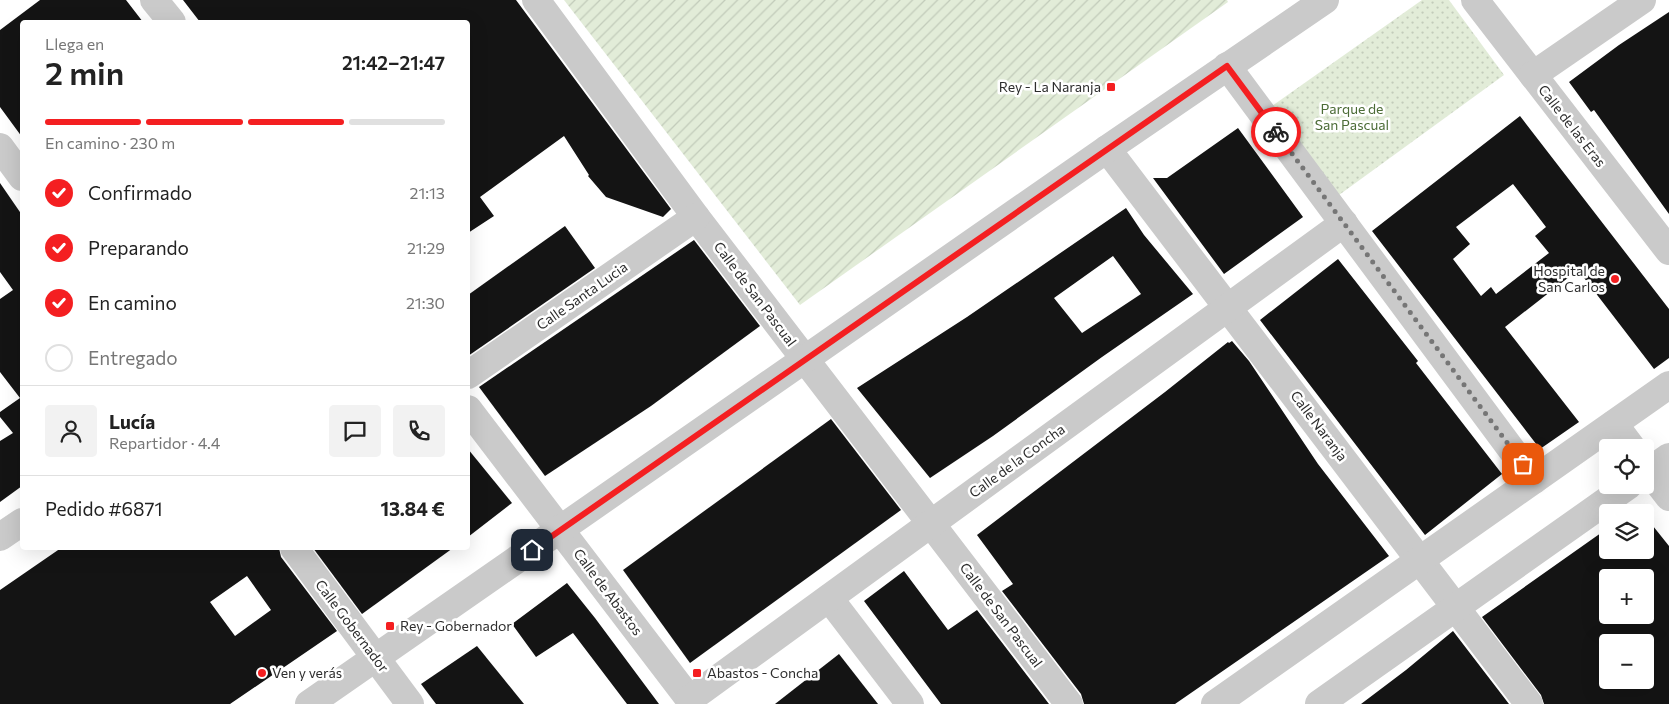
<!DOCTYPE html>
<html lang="es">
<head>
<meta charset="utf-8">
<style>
	:root { --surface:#fff; --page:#f2f2f2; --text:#222; --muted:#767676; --line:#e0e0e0; --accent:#f41f21 }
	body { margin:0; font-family:Commissioner,sans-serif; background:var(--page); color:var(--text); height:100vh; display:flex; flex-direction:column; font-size:19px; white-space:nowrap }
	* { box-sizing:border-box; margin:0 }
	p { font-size:16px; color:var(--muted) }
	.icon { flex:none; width:28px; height:28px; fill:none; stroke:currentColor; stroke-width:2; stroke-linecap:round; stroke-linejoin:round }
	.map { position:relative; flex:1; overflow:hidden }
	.sheet { position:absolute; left:20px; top:20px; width:450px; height:530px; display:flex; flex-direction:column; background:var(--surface); border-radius:5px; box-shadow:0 5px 20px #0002 }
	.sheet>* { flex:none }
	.buttons { position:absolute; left:1599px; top:439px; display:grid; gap:10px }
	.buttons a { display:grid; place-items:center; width:55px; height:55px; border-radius:5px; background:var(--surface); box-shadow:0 5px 20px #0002; font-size:25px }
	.pin { position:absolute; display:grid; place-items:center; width:42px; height:42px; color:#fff; margin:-21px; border-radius:10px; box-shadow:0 2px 8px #0006 }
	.courier { position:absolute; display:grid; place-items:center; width:50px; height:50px; margin:-25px; border:4px solid #f41f21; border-radius:50%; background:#fff; color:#222; box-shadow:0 1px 6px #0007 }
	.summary em { font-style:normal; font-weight:600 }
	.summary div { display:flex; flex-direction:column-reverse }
	.summary { display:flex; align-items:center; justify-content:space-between; height:85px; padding:0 25px }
	h1 { font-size:32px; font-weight:600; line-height:38px }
	.bar { display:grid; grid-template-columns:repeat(4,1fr); gap:8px 5px; align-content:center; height:60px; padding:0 25px }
	.bar i { height:6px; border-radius:4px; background:var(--line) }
	.bar .current { background:var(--accent) }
	.bar p { grid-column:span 4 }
	.line { display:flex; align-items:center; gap:12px; padding:0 25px; border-top:1px solid var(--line) }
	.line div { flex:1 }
	.round { display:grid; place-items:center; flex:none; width:52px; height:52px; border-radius:5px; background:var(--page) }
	ol { padding:0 25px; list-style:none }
	li { display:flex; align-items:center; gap:15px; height:55px }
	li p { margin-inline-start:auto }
	li .icon { padding:5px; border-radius:50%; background:var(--accent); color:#fff; stroke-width:4 }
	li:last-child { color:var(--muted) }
	li i { width:28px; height:28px; border:2px solid var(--line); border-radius:50% }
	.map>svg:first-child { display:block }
	.park { fill:url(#park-dots) }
	.garden { fill:url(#garden-furrows) }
	.building { fill:#141414; fill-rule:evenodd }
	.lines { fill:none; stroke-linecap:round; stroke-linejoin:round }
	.minor { stroke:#cacaca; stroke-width:28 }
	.done { stroke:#767676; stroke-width:5; stroke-dasharray:0 9 }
	.route { stroke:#f41f21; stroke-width:6 }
	.poi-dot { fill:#f41f21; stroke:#fff; stroke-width:2 }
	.labels { text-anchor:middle; stroke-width:5; stroke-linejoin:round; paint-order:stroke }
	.poi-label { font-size:14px; fill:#2d2d2d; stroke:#fff; text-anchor:start }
	.park-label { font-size:14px; fill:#4c6c37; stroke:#fff }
	.street-label { font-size:14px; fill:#2d2d2d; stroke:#fff }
</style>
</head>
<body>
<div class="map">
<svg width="1669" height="704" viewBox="0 0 1669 704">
	<defs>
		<pattern id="park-dots" width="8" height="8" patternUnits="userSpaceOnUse" patternTransform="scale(1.25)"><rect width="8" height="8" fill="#e2ecd8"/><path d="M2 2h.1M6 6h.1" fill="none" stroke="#c2cbba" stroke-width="1.8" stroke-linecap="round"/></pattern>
		<pattern id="garden-furrows" width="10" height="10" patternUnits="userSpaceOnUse" patternTransform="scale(1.25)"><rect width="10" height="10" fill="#e2ecd8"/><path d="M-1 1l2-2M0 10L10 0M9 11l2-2" fill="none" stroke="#c2cbba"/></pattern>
	</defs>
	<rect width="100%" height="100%" fill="#fff"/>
	<path class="park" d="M1422,0h27l55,75 -165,120 -67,-89z"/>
	<path class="garden" d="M564,0h663l1,2 -428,303z"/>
	<g class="building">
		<path d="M40,0h86l17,22h-121v115l-22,-30v-77z"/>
		<path d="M183,0h333l155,209 -8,8 -57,-20 -18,-21 1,-1 -25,-39 -84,61 14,19 -26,17v-211h-268z"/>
		<path d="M1669,12v202l-75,-104 -3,2 -22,-30 50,-37z"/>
		<path d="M1520,116l149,193v49l-15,11 -76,-99 -73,57 74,95 -39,27 -168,-218zM1513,184l33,43 -11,9 14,17 -53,41 -5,-7 -10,9 -28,-37 17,-15 -14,-17z"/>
		<path d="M1238,128l65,89 -79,57 -71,-96h14z"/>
		<path d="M0,183l22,32v271l-22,16v-61l13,-8 -13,-16v-5l20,-14 -20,-26v-73l13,-9 -13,-18z"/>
		<path d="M1126,208l18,27 49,59 -91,63 -109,79 -63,42 -73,-90 110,-71zM1113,256l28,38 -59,39 -28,-35z"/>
		<path d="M565,226l30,42 -127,88v-61z"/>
		<path d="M694,240l66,86 -109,80 -106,70 -66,-89z"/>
		<path d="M1338,259l80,102 -2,2 86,111 -77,61 -165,-215z"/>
		<path d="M1232,341l17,20 69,103 71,92 -214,148h-91l-3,-10 -79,-103 11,-7 -36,-49 188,-143 63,-50 1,1z"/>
		<path d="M831,419l70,91 -211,153 -67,-93z"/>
		<path d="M468,449l44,54 -44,34z"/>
		<path d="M1645,516l24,30v158h-125l-3,-9 -59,-78 126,-89v22h37zM1608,578h37v37h-37zM1608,642h37v38h-37z"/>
		<path d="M61,548h218l2,9 56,74 -107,73h-230v-114zM247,576l24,34 -36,26 -25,-34z"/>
		<path d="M313,548h140l-91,66z"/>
		<path d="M904,571l44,59 29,-20 72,94h-108l-77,-103z"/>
		<path d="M567,583l28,35 64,86h-32l-54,-71 -37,24 -24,-33z"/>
		<path d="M1453,631l56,73h-148l45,-34z"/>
		<path d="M477,646l47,58h-88l-15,-20z"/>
		<path d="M839,654l39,50h-103z"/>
	</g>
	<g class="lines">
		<g class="minor">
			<path d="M154,0l18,22"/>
			<path d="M536,0l160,217 373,487"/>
			<path d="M1475,0l194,251"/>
			<path d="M1227,66l307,414"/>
			<path d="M1533,75l109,-75"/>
			<path d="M0,147l22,30"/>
			<path d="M1107,149l422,555"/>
			<path d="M468,375l228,-158"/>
			<path d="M468,409l225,295"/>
			<path d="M1614,424l18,24"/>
			<path d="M1645,466l24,31"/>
			<path d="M1645,474l24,-17"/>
			<path d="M0,537l22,-15"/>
			<path d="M294,548l116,156"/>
			<path d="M829,598l81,106"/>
			<path d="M690,699l654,-476"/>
			<path d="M309,704l798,-555 218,-149"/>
			<path d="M1215,704l454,-319"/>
			<path d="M1319,704l310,-219"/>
		</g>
	</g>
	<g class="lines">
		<path class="done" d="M1276,132l247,332"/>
		<path class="route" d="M532,550l695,-484 49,66"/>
	</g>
	<g class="poi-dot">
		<rect x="1106" y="82" width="10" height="10" rx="2.5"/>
		<circle cx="1615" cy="279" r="5"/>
		<rect x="385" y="621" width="10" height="10" rx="2.5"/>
		<circle cx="262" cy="673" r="5"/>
		<rect x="692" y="668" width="10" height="10" rx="2.5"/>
	</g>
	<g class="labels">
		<g class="poi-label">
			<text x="1101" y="92" text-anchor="end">Rey - La Naranja</text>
			<text x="1605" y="276" text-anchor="end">Hospital de<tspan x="1605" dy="16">San Carlos</tspan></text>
			<text x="400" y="631">Rey - Gobernador</text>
			<text x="272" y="678">Ven y verás</text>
			<text x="707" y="678">Abastos - Concha</text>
		</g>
		<g class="park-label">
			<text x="1352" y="114">Parque de<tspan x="1352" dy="16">San Pascual</tspan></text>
		</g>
		<g class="street-label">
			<text transform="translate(1572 126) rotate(52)" y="5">Calle de las Eras</text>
			<text transform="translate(755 294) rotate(53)" y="5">Calle de San Pascual</text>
			<text transform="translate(582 296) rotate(-35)" y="5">Calle Santa Lucia</text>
			<text transform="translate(1319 426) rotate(53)" y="5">Calle Naranja</text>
			<text transform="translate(1017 461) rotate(-36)" y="5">Calle de la Concha</text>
			<text transform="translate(608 592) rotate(53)" y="5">Calle de Abastos</text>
			<text transform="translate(1001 615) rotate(53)" y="5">Calle de San Pascual</text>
			<text transform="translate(352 626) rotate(53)" y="5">Calle Gobernador</text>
		</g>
	</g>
</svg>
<div class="buttons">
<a><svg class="icon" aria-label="locate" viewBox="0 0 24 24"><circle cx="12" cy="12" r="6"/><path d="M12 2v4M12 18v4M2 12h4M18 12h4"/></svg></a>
<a><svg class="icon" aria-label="layers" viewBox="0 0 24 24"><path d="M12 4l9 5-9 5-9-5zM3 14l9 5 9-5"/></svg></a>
<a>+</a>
<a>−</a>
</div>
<div class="pin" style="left:1523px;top:464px;background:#ea580c"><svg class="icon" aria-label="bag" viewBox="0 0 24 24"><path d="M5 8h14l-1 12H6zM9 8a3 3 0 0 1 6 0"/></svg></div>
<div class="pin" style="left:532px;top:550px;background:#1f2937"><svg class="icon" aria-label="home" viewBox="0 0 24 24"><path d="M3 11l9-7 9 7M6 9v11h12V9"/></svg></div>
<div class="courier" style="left:1276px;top:132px"><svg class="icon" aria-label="bike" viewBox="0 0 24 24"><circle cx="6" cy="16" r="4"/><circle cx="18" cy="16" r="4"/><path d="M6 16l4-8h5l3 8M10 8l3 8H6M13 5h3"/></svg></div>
<section class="sheet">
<div class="summary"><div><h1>2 min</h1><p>Llega en</p></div><em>21:42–21:47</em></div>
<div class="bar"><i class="current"></i><i class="current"></i><i class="current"></i><i></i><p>En camino · 230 m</p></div>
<ol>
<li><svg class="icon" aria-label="check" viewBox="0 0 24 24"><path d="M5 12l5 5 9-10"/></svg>Confirmado<p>21:13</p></li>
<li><svg class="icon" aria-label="check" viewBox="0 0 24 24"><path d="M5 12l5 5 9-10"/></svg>Preparando<p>21:29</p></li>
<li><svg class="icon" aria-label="check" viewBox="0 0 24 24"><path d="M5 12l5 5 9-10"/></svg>En camino<p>21:30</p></li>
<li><i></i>Entregado</li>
</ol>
<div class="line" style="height:90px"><a class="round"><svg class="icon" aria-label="person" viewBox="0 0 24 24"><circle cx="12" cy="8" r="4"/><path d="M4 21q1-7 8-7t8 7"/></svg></a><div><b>Lucía</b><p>Repartidor · 4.4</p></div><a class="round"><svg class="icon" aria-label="chat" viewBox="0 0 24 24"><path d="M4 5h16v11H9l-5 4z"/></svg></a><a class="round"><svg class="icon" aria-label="phone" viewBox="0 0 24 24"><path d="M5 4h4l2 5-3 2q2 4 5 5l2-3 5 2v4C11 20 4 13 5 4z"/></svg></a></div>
<div class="line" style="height:65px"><div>Pedido #6871</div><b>13.84 €</b></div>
</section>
</div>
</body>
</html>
